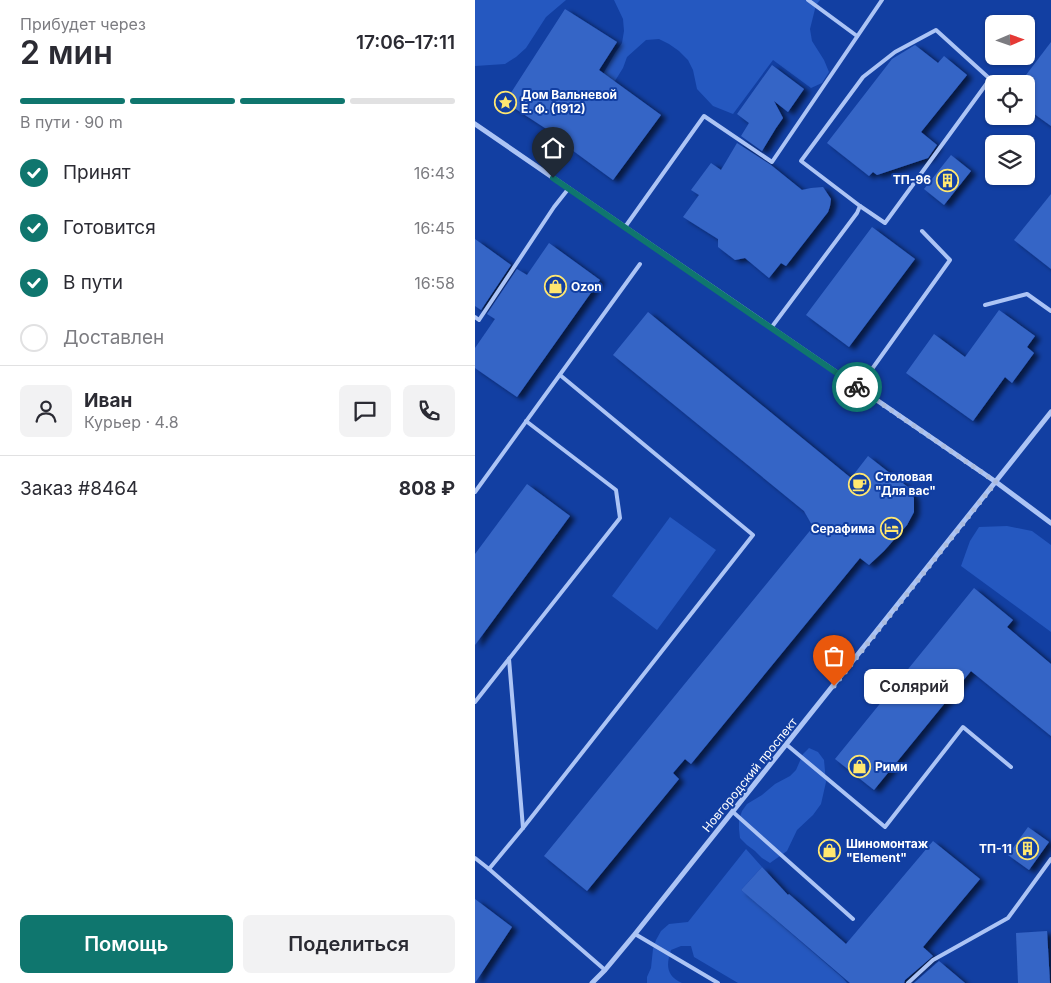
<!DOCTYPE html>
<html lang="ru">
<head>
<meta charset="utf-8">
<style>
	:root { --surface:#fff; --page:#f2f2f3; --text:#2b2b33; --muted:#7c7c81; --line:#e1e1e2; --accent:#0f766e }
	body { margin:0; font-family:Inter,sans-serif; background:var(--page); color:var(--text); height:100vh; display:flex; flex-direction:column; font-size:19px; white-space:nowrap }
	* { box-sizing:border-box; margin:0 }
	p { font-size:16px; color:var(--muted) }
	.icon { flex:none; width:28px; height:28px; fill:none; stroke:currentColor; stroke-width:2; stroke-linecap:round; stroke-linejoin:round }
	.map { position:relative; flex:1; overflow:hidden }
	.details { display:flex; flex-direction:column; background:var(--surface); width:475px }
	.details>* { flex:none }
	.needle { width:32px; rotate:88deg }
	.controls { position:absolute; left:510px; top:15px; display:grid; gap:10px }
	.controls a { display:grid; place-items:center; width:50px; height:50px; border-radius:8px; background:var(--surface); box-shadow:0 1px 4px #0004; font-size:25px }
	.pin { position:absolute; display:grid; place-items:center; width:42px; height:42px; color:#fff; margin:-51px -21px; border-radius:50% 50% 50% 0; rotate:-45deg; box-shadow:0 0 5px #0007 }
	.pin .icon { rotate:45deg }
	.courier { position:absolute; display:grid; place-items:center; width:50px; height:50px; margin:-25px; border:4px solid #0f766e; border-radius:50%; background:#fff; color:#222; box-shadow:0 1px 6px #0007 }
	.bubble { position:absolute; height:35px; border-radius:8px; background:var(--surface); box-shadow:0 1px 4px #0004; font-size:16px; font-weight:600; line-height:35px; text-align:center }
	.summary em { font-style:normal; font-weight:600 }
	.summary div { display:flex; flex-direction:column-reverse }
	.summary { display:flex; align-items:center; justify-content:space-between; height:85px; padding:0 20px }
	h1 { font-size:32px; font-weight:600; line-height:38px }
	.bar { display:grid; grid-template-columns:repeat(4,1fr); gap:8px 5px; align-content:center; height:60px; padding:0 20px }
	.bar i { height:6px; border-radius:4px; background:var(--line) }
	.bar .active { background:var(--accent) }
	.bar p { grid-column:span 4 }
	.line { display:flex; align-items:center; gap:12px; padding:0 20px; border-top:1px solid var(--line) }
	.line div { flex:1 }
	.round { display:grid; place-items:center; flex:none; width:52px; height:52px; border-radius:8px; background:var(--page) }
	ol { padding:0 20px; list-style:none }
	li { display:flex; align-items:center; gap:15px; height:55px }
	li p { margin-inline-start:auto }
	li .icon { padding:5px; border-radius:50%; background:var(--accent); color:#fff; stroke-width:4 }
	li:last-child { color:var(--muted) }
	li i { width:28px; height:28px; border:2px solid var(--line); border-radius:50% }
	.action { display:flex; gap:10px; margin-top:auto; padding:10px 20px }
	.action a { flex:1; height:58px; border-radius:8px; background:var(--accent); color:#fff; font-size:20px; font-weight:600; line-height:58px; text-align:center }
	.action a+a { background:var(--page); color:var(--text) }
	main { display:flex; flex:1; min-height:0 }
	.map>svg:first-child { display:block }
	.green { fill:#2558c0 }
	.building { fill:#3665c6; filter:url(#shadow) }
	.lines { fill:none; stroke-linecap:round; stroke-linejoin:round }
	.service { stroke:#acc4f5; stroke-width:4 }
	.minor { stroke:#acc4f5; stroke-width:5 }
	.done { stroke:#acbcde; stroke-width:5; stroke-dasharray:0 9 }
	.route { stroke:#0f766e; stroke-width:6 }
	.labels { text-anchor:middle; stroke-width:4; stroke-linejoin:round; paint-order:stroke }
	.poi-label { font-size:12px; font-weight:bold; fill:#fff; stroke:#123fa2; text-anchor:start }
	.street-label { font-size:12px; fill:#fff; stroke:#123fa2 }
</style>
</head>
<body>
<main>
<section class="details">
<div class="summary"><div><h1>2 мин</h1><p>Прибудет через</p></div><em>17:06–17:11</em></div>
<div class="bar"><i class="active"></i><i class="active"></i><i class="active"></i><i></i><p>В пути · 90 m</p></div>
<ol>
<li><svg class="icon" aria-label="check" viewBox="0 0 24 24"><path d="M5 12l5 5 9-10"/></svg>Принят<p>16:43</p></li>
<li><svg class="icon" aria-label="check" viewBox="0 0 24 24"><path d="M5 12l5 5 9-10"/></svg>Готовится<p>16:45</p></li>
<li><svg class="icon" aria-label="check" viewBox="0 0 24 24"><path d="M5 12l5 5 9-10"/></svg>В пути<p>16:58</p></li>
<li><i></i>Доставлен</li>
</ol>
<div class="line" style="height:90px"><a class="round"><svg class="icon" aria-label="person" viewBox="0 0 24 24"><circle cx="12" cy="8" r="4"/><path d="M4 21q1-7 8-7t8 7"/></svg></a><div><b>Иван</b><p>Курьер · 4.8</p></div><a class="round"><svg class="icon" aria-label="chat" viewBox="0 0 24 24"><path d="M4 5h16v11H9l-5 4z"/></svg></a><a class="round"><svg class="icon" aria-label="phone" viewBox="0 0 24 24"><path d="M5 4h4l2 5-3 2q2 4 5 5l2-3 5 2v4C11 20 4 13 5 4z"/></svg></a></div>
<div class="line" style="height:65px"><div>Заказ #8464</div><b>808 ₽</b></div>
<div class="action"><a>Помощь</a><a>Поделиться</a></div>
</section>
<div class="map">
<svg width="576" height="983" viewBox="0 0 576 983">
	<defs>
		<filter id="shadow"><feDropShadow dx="5.5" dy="3" stdDeviation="2.5" flood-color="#0009"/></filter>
	</defs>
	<rect width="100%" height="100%" fill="#123fa2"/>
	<g class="green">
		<path d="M0,0h91l-20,17 -20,31 -10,9 -11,7 -30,2z"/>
		<path d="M139,0h206l-4,5 -6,24 2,12 12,19 5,12 -7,11 -11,5 -38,-28 -40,54 -20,-8 -16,-17 -4,-19 -5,-10 -9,-9 -10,-7 -10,-5 -13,1 -19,17 -4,11 -13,21 -33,58 -13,4 -11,-6 5,-11 41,-53 16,-28 7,-10 2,-12 -1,-12z"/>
		<path d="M195,517l46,33 -59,80 -45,-34z"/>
		<path d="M532,526l25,5 19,14v87l-90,-66 9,-25 9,-14z"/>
		<path d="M334,748l9,4 6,8 2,22 -5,22 -8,11 -16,15 -10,21 -17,12 -8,-5 -7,-7 -8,-6 -7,-7 -1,-9v-9l3,-9 5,-7 15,-9 13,-11 15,-8 6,-6 7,-16z"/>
		<path d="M271,849l16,18 -21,23 102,88 4,5h-109l-44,-26 -3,-11h-10l-10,4c-5,15 -5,26 11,33h-35v-6l4,-9 2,-19 3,-9 5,-9 8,-7 19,-2z"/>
	</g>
	<g class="building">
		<path d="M90,9l52,33 -18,28 62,45 -48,65 -41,-30 2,-3 -69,-45z"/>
		<path d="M576,42v84l-25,-18v-33z"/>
		<path d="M440,45l23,18 6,-7 23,19 -46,57 16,13 -9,13 -51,17 -4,-3 -4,4 -42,-33 65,-84z"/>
		<path d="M297,65l32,24 -16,23 -14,-11 9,17 -7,10 -14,23 -21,-15 8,-13 -12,-9z"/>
		<path d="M262,143l34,22 31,25 9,-2 12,-1 8,12 -1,7 -2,6 -42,54 -5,-3 -12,15 -24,-20 -10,2 -17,-13v-8l-35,-22 16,-22 -8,-5 20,-27 10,7z"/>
		<path d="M476,155l20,16 -27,34 -20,-16z"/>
		<path d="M576,194v75l-37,-29z"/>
		<path d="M397,227l43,32 -66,88 -43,-32z"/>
		<path d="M0,239l36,26 -30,45 -6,-4z"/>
		<path d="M74,243l51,37 -83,117 -42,-29v-20l20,-29 -8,-5 30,-45 10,6z"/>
		<path d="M524,310l36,26 -8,11 7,6 -22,30 -7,-6 -32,44 -67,-48 28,-39 31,23z"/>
		<path d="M173,312l203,166 17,-22 41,32 5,10v14l-7,13 -23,26 -15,14 -9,-7 -169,206 -6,-5 -12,14 6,6 -92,112 -43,-35 269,-329 -9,-16 -191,-156z"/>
		<path d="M52,484l43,32 -95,129v-91z"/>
		<path d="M499,588l39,32 -6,7 44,37v72l-80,-65 -97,119 -39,-31z"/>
		<path d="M553,827l21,15 -20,28 -21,-15z"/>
		<path d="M458,841l47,38 -57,68 10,9 -28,24 -1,3h-54l-109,-93 21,-23 26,28 1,-1 57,50z"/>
		<path d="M0,899l37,28 -37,56z"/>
		<path d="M572,931l3,52h-32l-2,-50z"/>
		<path d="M464,961l26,22h-51z"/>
	</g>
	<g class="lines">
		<g class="service">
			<path d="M333,0l49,36"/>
			<path d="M461,30l54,49 -105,144 -25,-17 -59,-45 62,-84 32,-25z"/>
			<path d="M150,227l79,-111 68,46 110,-162"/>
			<path d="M510,305l42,-11 24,17"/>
			<path d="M0,317l4,3 75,-113 15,-19"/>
			<path d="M296,328l86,-115 3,-7"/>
			<path d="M382,386l10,-10 83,-116 -28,-29"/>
			<path d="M0,492l165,-228"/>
			<path d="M34,659l14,169"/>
			<path d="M0,702l145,-184 -4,-28 -90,-69"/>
			<path d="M312,745l98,82 78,-100 48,40"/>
			<path d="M258,812l120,107"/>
			<path d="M0,858l14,11 116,101"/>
			<path d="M14,869l34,-41 230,-293 -193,-160"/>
			<path d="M160,934l83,49"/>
			<path d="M433,983l25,-23 75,-42 43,-59"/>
		</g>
		<g class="minor">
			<path d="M0,124l521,358 55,41"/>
			<path d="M117,983l13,-13 30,-36 416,-522"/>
		</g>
	</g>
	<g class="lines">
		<path class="done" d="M359,686l162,-204 -139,-95"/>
		<path class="route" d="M78,178l304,209"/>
	</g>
	<defs>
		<symbol id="sight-ring" viewBox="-11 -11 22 22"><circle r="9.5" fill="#123fa2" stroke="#ffe770" stroke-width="1.5"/><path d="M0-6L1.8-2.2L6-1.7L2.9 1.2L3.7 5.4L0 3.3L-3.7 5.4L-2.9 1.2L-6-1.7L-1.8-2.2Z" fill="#ffe770"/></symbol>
		<symbol id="building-ring" viewBox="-11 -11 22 22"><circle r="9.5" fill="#123fa2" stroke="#ffe770" stroke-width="1.5"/><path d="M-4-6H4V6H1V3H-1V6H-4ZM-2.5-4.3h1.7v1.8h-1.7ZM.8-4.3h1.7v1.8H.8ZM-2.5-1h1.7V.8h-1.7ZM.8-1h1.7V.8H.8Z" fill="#ffe770"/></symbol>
		<symbol id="shop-ring" viewBox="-11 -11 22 22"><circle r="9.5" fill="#123fa2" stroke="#ffe770" stroke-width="1.5"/><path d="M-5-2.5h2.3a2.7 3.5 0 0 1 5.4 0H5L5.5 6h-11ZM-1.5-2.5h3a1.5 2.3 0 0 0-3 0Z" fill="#ffe770"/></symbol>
		<symbol id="cafe-ring" viewBox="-11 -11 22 22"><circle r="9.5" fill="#123fa2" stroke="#ffe770" stroke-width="1.5"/><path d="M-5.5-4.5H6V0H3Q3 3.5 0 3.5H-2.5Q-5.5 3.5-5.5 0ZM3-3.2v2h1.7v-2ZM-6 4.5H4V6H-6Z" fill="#ffe770"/></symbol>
		<symbol id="hotel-ring" viewBox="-11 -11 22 22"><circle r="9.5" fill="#123fa2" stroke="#ffe770" stroke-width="1.5"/><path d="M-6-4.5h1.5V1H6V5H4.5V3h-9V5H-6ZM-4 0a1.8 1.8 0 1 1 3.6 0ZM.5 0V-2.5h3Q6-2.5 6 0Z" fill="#ffe770"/></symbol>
	</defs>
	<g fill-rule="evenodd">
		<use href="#sight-ring" x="18" y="90" width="25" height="25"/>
		<use href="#building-ring" x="460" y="168" width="25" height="25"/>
		<use href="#shop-ring" x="68" y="274" width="25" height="25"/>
		<use href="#cafe-ring" x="372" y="472" width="25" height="25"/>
		<use href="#hotel-ring" x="404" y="516" width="25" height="25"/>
		<use href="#shop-ring" x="372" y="754" width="25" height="25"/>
		<use href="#building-ring" x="540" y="836" width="25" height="25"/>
		<use href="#shop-ring" x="342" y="838" width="25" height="25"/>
	</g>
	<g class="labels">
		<g class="poi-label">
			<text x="46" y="99">Дом Вальневой<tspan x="46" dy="14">Е. Ф. (1912)</tspan></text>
			<text x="456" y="184" text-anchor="end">ТП-96</text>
			<text x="96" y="291">Ozon</text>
			<text x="400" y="481">Столовая<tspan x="400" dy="14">"Для вас"</tspan></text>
			<text x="400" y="533" text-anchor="end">Серафима</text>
			<text x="400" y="771">Рими</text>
			<text x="371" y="848">Шиномонтаж<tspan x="371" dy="14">"Element"</tspan></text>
			<text x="537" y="853" text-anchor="end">ТП-11</text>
		</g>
		<g class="street-label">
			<text transform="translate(275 775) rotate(-51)" y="4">Новгородский проспект</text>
		</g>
	</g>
</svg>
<div class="controls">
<a><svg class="needle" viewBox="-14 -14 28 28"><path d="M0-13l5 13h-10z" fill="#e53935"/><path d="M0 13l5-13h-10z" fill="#7c7c81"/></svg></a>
<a><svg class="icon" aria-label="locate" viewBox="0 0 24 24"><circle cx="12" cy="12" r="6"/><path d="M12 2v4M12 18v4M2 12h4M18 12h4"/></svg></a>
<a><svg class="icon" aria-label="layers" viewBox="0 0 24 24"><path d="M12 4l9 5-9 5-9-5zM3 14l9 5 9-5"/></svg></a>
</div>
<div class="pin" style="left:359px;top:686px;background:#ea580c"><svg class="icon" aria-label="bag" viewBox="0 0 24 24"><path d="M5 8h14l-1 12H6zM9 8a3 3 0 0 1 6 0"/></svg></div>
<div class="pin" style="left:78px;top:178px;background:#1f2937"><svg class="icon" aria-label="home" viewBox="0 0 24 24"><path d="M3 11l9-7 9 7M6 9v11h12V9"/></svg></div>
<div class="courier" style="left:382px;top:387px"><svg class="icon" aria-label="bike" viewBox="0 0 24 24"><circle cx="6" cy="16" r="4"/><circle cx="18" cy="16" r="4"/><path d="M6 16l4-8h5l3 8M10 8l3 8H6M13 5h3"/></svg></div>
<div class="bubble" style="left:389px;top:669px;width:100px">Солярий</div>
</div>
</main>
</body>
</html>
